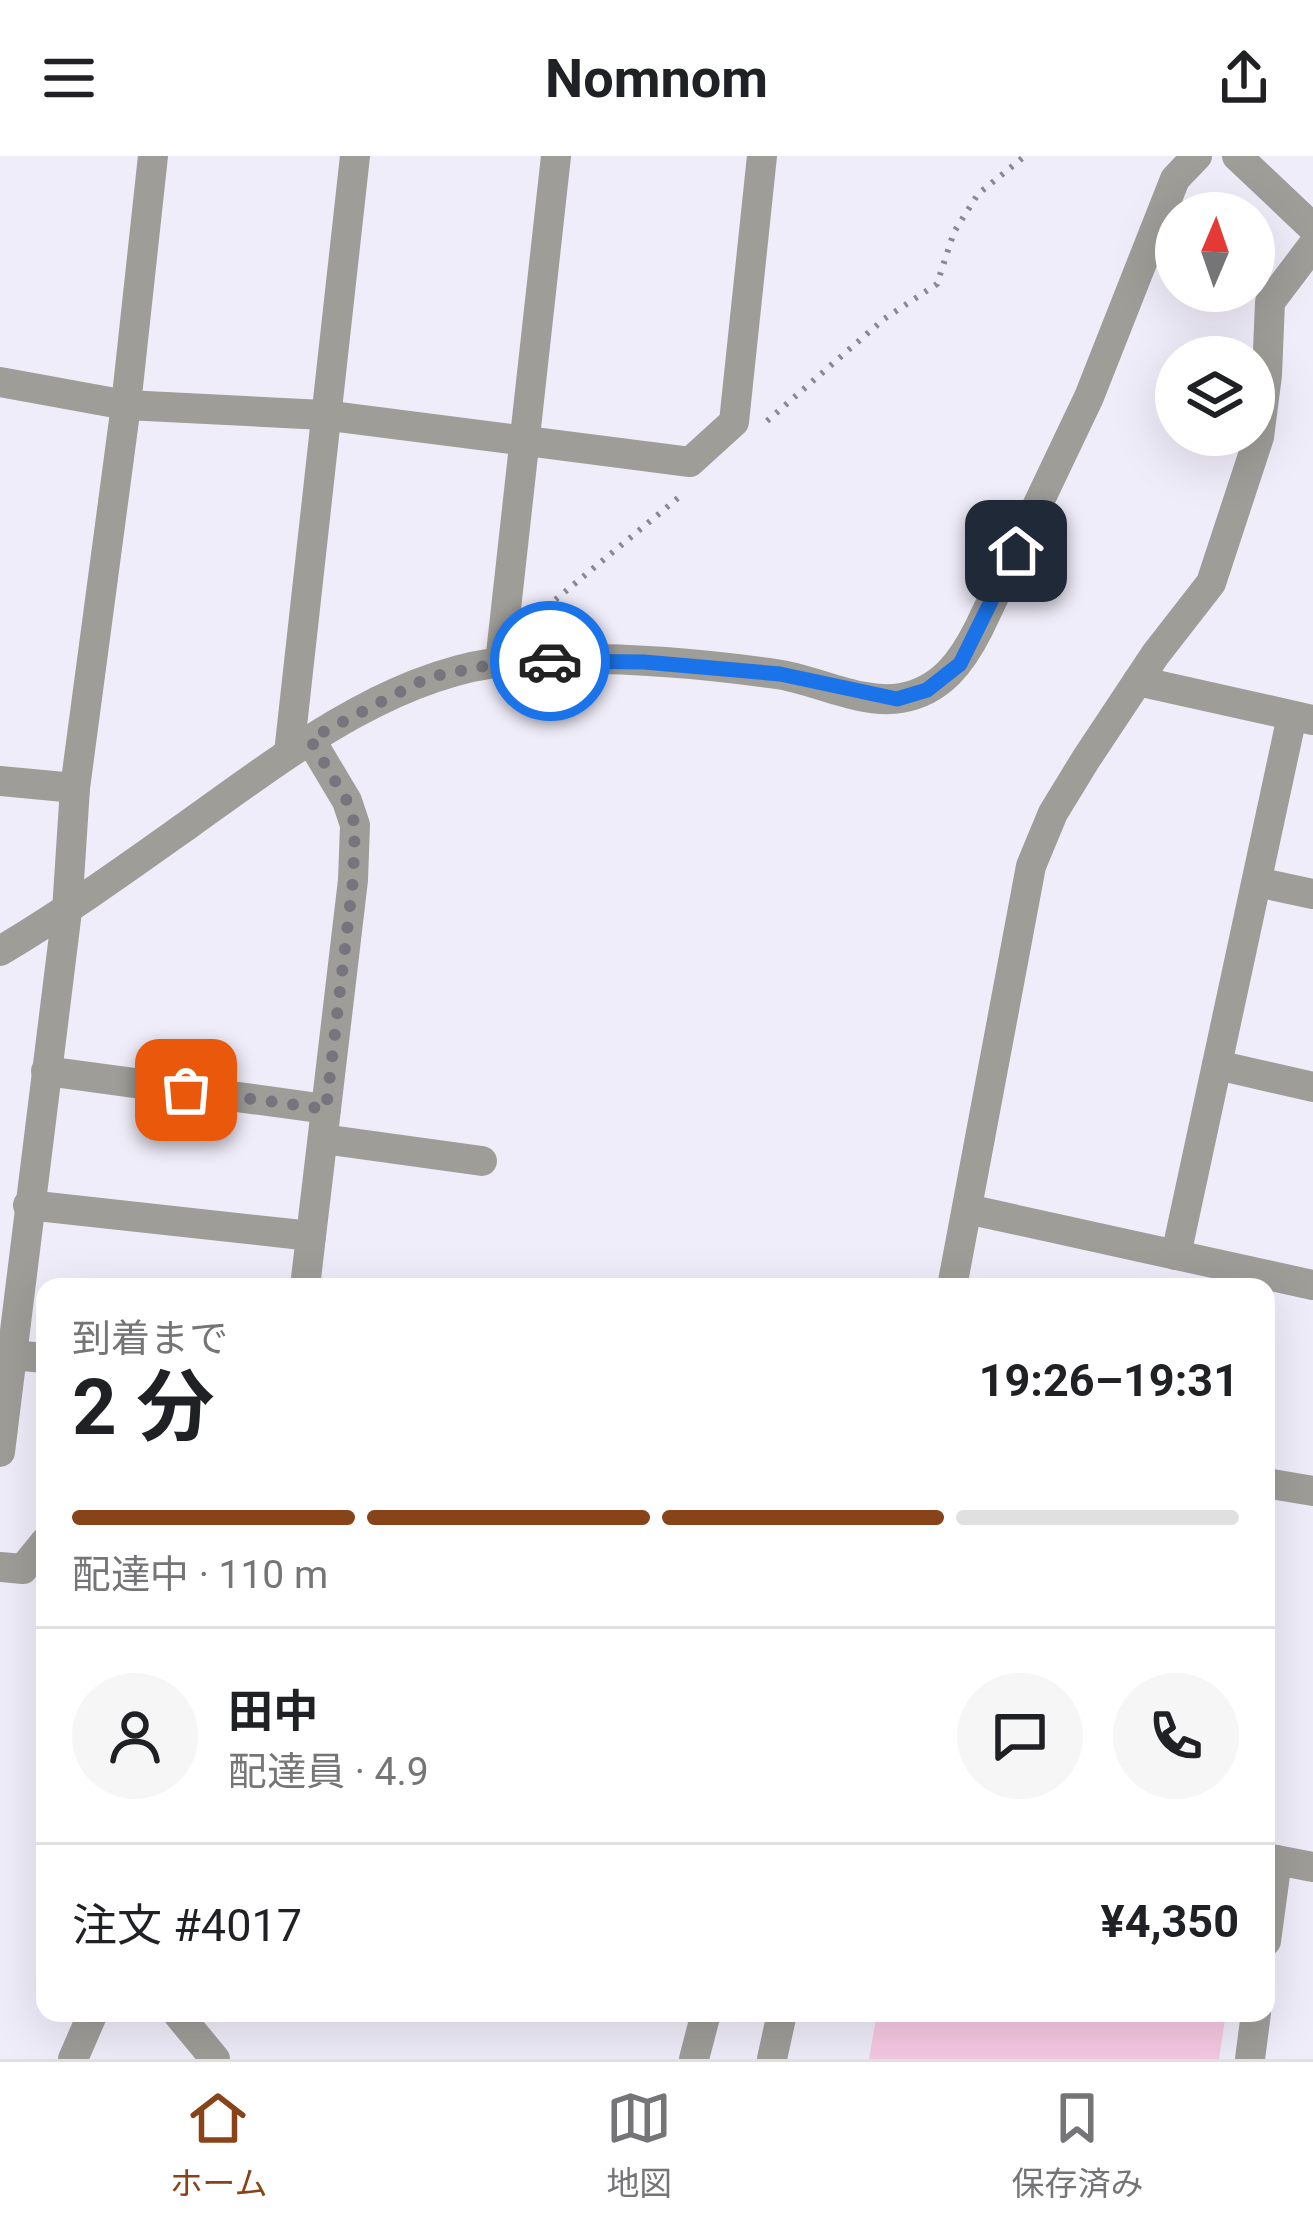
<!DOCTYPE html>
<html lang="ja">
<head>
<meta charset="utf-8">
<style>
	:root { --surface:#fff; --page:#f6f6f6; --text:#202124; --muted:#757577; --line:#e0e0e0; --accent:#884418 }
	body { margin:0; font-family:Roboto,"Noto Sans JP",sans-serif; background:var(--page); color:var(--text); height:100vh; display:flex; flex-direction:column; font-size:45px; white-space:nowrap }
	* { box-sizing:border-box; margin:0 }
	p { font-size:39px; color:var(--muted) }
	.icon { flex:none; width:66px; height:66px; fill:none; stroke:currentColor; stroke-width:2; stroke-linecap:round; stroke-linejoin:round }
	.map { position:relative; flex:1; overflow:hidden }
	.side { position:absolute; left:36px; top:1122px; width:1239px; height:744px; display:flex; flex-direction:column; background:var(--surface); border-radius:24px; box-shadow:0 12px 48px #0002 }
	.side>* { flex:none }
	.needle { width:78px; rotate:2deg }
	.buttons { position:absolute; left:1155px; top:36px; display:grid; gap:24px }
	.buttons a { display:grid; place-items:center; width:120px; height:120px; border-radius:50%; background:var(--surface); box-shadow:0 12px 48px #0002; font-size:60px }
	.pin { position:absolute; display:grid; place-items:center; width:102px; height:102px; color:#fff; margin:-51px; border-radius:24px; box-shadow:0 6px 18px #0006 }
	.courier { position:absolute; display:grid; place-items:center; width:120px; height:120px; margin:-60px; border:9px solid #1a73e8; border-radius:50%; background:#fff; color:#222; box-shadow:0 3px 15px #0007 }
	.summary em { font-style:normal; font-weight:700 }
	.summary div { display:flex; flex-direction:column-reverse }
	.summary { display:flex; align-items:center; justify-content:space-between; height:204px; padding:0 36px }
	h1 { font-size:78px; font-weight:700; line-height:90px }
	.bar { display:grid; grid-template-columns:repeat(4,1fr); gap:18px 12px; align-content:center; height:144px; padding:0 36px }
	.bar i { height:15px; border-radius:9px; background:var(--line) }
	.bar .active { background:var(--accent) }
	.bar p { grid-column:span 4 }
	.line { display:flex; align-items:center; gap:30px; padding:0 36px; border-top:3px solid var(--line) }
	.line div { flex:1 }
	.round { display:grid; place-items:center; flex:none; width:126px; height:126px; border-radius:63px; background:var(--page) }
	header { display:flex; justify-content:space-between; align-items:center; height:156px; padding:0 36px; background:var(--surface); font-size:54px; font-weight:700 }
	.tab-bar { display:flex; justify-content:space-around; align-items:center; height:168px; border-top:3px solid var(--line); background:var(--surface); font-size:33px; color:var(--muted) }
	.tab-bar a { display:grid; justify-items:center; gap:6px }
	.tab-bar .active { color:var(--accent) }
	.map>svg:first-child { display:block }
	.building { fill:#f6c9e2 }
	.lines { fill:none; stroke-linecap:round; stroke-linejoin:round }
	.path { stroke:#8a8890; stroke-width:6; stroke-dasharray:3 9; stroke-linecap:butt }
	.minor { stroke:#9f9d98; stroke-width:30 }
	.done { stroke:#76757d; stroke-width:12; stroke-dasharray:0 21.6 }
	.route { stroke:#1a73e8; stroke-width:15 }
</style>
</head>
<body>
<header><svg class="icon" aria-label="menu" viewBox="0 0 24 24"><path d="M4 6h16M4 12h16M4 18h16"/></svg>Nomnom<svg class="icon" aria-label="share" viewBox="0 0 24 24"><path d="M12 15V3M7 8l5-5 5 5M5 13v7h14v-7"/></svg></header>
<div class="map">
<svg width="1313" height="1903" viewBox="0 0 1313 1903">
	<rect width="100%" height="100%" fill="#f0edfa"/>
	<path class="building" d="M877,1857h349l-7,46h-350z"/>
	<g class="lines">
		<g class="path">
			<path d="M767,265l117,-102 53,-35 17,-52 24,-38 47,-38"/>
			<path d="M537,459l147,-122"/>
		</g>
		<g class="minor">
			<path d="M1237,0l76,72"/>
			<path d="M0,226l126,23 197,10 367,47 44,-40 28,-266"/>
			<path d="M500,507l56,-507"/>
			<path d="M1138,525l175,39"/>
			<path d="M289,597l66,-597"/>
			<path d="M0,625l75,7"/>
			<path d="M1257,726l56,12"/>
			<path d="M0,795c66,-39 127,-83 189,-127 94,-67 205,-154 323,-163 86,-6 178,1 264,13 39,5 85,31 125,24 40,-7 61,-36 78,-70l110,-231 86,-218 22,-23"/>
			<path d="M1217,909l96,22"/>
			<path d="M46,915l280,38"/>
			<path d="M323,983l159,22"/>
			<path d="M28,1049l283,31"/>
			<path d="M967,1053l346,76"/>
			<path d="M1176,1099l116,-539"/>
			<path d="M305,1131l48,-407 2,-55 -8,-24 -37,-62"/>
			<path d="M952,1131l79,-421 22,-53 33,-54 69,-104 56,-72 48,-146 8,-62 3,-73 43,-57"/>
			<path d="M11,1199l34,3"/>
			<path d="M0,1296l67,-541 8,-123 51,-383 27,-249"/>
			<path d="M1266,1327l47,8"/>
			<path d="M0,1411l23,2 22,-27"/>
			<path d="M1266,1702l47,9"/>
			<path d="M1266,1785l11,-81"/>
			<path d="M177,1857l38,46"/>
			<path d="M73,1903l20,-46"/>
			<path d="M694,1903l12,-46"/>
			<path d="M772,1903l10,-46"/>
			<path d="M1250,1903l6,-46"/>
		</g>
	</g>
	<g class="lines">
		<path class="done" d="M186,934l140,19 27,-229 2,-55 -8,-24 -37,-62 119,-62 82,-16h39"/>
		<path class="route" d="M550,505l94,1 136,12 117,25 30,-9 33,-26 56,-113"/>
	</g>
</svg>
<div class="buttons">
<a><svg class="needle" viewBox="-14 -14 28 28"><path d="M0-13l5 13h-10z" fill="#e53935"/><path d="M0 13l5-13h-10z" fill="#757577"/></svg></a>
<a><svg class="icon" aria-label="layers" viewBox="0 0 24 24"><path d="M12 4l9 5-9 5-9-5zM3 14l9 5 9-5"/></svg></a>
</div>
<div class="pin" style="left:186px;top:934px;background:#ea580c"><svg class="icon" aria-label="bag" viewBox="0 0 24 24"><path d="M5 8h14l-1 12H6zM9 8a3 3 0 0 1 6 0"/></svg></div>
<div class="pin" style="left:1016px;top:395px;background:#1f2937"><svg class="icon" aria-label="home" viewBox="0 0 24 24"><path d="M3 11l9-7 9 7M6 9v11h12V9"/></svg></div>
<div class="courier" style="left:550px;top:505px"><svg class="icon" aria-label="car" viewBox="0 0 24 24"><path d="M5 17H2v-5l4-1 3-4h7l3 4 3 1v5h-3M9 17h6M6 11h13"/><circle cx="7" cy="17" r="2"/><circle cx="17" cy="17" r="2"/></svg></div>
<section class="side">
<div class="summary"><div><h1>2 分</h1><p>到着まで</p></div><em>19:26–19:31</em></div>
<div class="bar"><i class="active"></i><i class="active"></i><i class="active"></i><i></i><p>配達中 · 110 m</p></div>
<div class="line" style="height:216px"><a class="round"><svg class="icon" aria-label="person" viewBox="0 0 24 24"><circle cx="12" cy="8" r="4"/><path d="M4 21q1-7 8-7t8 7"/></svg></a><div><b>田中</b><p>配達員 · 4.9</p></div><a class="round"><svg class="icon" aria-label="chat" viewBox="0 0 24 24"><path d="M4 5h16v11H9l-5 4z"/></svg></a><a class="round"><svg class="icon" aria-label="phone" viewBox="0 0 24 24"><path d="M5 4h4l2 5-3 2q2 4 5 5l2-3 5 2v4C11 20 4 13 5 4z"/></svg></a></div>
<div class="line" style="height:156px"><div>注文 #4017</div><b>¥4,350</b></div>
</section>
</div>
<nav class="tab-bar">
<a class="active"><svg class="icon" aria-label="home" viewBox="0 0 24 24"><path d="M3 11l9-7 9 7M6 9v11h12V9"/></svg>ホーム</a>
<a><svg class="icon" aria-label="map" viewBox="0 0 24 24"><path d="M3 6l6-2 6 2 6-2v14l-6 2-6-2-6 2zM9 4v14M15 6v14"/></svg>地図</a>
<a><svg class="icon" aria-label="saved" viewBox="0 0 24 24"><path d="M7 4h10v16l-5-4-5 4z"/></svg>保存済み</a>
</nav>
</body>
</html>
